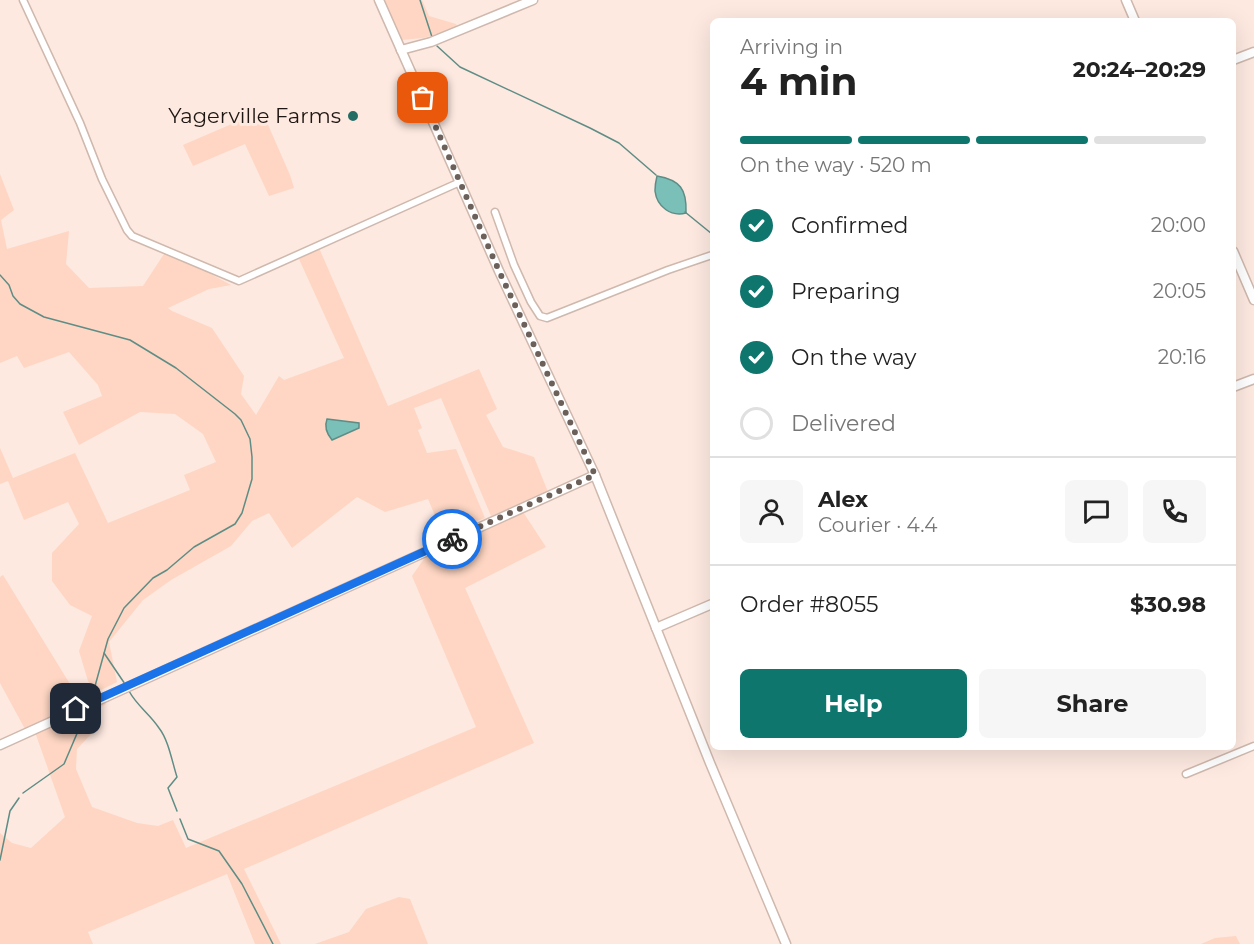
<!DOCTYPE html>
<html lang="en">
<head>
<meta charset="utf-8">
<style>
	:root { --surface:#fff; --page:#f6f6f6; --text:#222; --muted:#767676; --line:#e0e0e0; --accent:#0f766e }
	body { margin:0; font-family:Montserrat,sans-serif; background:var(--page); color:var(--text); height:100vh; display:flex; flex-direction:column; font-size:22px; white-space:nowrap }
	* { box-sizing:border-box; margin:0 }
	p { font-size:20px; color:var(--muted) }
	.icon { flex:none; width:33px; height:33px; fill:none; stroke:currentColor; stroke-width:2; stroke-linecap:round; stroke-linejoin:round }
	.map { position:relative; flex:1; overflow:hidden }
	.details { position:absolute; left:710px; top:18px; width:526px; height:732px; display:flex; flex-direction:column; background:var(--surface); border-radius:9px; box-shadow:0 6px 24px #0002 }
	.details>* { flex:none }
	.pin { position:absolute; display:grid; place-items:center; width:51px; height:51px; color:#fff; margin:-26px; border-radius:12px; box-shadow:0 3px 9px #0006 }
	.courier { position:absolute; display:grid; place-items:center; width:60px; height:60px; margin:-30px; border:4px solid #1a73e8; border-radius:50%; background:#fff; color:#222; box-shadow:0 2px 8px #0007 }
	.headline em { font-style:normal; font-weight:700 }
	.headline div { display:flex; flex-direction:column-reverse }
	.headline { display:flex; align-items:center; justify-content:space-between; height:102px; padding:0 30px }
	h1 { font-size:39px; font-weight:700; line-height:45px }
	.bar { display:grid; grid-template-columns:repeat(4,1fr); gap:9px 6px; align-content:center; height:72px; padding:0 30px }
	.bar i { height:8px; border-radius:4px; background:var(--line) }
	.bar .current { background:var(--accent) }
	.bar p { grid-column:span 4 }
	.line { display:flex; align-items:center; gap:15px; padding:0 30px; border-top:2px solid var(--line) }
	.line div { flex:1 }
	.round { display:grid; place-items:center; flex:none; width:63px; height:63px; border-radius:9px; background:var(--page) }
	ol { padding:0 30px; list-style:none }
	li { display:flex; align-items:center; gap:18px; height:66px }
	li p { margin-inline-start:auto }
	li .icon { padding:6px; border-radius:50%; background:var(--accent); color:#fff; stroke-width:4 }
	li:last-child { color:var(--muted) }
	li i { width:33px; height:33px; border:3px solid var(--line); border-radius:50% }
	.button { display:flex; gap:12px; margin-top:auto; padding:12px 30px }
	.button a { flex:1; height:69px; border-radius:9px; background:var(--accent); color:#fff; font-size:24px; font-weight:700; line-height:69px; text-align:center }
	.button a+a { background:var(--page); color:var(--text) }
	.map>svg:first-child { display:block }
	.green { fill:#fed6c3 }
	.water { fill:#7ac0b8; stroke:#5e8d86; stroke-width:1.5 }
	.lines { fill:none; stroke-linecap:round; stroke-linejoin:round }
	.stream { stroke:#5e8d86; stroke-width:1.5 }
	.street-casing { stroke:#cfb8ad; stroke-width:9 }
	.secondary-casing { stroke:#cfb8ad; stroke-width:11 }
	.street { stroke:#fff; stroke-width:6 }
	.secondary { stroke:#fff; stroke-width:8 }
	.done { stroke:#6c605a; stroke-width:6; stroke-dasharray:0 10.8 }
	.route { stroke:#1a73e8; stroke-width:8 }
	.poi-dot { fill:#236d65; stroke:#fde9e0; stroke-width:2 }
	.labels { text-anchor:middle; stroke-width:6; stroke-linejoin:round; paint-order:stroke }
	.poi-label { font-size:21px; fill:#1e1612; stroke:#fde9e0; text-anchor:end }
</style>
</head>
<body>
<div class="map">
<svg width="1254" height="944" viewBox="0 0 1254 944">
	<rect width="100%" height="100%" fill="#fde9e0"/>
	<g class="green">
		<path d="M384,0h38l7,16 27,8 2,4 -35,10 -22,2z"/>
		<path d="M262,111l28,64 4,13 -25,8 -24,-52 -52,22 -10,-21z"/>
		<path d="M0,174l14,36 -13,10 6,29 62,-18 -3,33 23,24 54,-2 21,-32 36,14 31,17 -22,4 -41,19 4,3 40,17 32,48 -3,18 15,21 23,-39 5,4 60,-22 -45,-99 20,-11 69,158 91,-37 18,40 -11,6 17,32 31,10 14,35 -57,24 -50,-118 -27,10 8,20 -4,2 9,23 29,-4 29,69 -42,16 -15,-35 -43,13 -28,-15 -65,51 -23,-35 -17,8 -21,25 -60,34 -28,20 -34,42 8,40 -20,10 -9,-11 -9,-30 13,-35 -22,-11 -18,-24v-28l27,-29 -11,-22 -44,18 -16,-39 -8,3v-36l13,30 62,-25 33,70 82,-33 -6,-15 32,-13 -13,-28 -28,-20 -35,-2 -61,33 -16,-33 39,-16 -4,-11 -29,-33 -45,16 -7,-12 -17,7z"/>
		<path d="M523,512l23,35 -81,41 69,155 -290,126 37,75h-26l-28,-70 -139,58 5,12h-93v-111l12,10 19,5 34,-31 -30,-85 70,-30 1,2 -16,9 3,19 -16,17 -1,20 16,38 45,16 21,3 15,-6 13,28 290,-121 -64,-151 14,-20z"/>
		<path d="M3,575l78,127 -56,27 -25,-46v-106z"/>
		<path d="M399,897l11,2 18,45h-113l34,-12 17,-23z"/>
		<path d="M1236,936l4,8h-39l14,-6z"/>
	</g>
	<g class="water">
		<path d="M657,176c23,4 30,13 29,37 -15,4 -29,-6 -31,-22 0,-5 1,-11 2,-15z"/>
		<path d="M327,419l32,4v5l-27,12c-5,-6 -8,-13 -5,-21z"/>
	</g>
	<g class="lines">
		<g class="stream">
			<path d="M420,0l12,37"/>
			<path d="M437,46l23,21 130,61 29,15 37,32"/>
			<path d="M685,212l27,22"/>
			<path d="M0,275l9,10 4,11 7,8 24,13 86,23 46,28 59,46 6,6 9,19 2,18v22l-10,34 -7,11 -41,23 -27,23 -14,8 -29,30 -16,31 -16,58"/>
			<path d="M104,653l21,31"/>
			<path d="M129,691c8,15 21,23 30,37 10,13 13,34 18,49l-9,11 9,23"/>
			<path d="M23,793l41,-29 23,-54"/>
			<path d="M180,819l8,20 31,12 23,33 31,60"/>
			<path d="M0,860l10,-49 9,-13"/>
		</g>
		<defs>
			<g id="street">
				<path d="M23,0l57,123 22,56 25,51 5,6 107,45 221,-99"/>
				<path d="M495,212l19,53 17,37 9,14 7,2 121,-48 44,-15"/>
				<path d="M1186,774l68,-28"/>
			</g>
			<g id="secondary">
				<path d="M379,0l120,271 96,204 115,288 76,181"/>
				<path d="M1126,0l9,21"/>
				<path d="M401,50l30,-8 102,-42"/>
				<path d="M1233,60l21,-8"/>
				<path d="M1233,251l21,49"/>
				<path d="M1233,387l21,-8"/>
				<path d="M656,628l56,-24"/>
				<path d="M0,745l595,-270"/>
			</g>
		</defs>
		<use href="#street" class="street-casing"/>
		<use href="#secondary" class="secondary-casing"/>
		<use href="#street" class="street"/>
		<use href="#secondary" class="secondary"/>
	</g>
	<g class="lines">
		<path class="done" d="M423,98l76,173 96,204 -143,64"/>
		<path class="route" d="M76,709l376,-170"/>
	</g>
	<circle class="poi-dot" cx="353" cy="116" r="6"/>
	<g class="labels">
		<g class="poi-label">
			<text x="341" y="123">Yagerville Farms</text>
		</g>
	</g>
</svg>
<div class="pin" style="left:423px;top:98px;background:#ea580c"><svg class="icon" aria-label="bag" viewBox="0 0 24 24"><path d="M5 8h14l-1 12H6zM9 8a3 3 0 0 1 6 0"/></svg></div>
<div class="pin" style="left:76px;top:709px;background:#1f2937"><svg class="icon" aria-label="home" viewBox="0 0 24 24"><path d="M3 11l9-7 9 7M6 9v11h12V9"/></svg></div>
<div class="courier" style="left:452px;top:539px"><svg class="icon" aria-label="bike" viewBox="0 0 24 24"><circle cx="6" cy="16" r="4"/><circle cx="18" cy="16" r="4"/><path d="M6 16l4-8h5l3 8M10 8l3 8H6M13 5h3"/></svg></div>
<section class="details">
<div class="headline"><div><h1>4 min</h1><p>Arriving in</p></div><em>20:24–20:29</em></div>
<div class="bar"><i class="current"></i><i class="current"></i><i class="current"></i><i></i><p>On the way · 520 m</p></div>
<ol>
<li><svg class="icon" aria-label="check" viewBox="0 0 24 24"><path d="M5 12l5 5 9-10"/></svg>Confirmed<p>20:00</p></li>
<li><svg class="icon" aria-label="check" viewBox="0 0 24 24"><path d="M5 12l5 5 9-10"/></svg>Preparing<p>20:05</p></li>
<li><svg class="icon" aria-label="check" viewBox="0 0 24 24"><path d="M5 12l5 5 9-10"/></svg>On the way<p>20:16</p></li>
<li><i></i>Delivered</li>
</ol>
<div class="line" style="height:108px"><a class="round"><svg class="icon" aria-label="person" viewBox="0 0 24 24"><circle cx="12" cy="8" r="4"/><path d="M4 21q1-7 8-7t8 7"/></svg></a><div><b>Alex</b><p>Courier · 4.4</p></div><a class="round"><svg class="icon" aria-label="chat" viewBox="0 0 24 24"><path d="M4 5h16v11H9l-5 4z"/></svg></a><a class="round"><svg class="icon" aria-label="phone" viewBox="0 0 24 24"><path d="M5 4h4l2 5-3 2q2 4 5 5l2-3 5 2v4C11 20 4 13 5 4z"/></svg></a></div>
<div class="line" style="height:78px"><div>Order #8055</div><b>$30.98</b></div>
<div class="button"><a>Help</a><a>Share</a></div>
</section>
</div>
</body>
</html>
